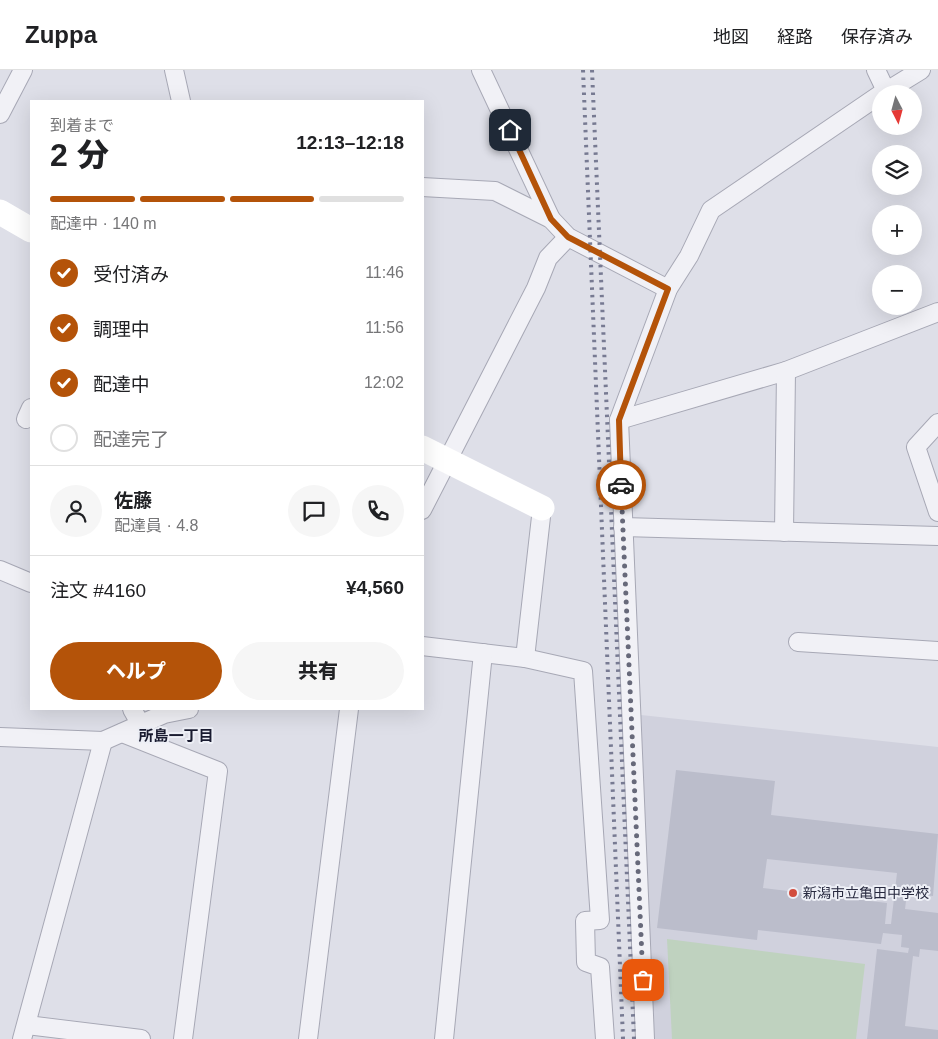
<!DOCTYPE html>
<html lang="ja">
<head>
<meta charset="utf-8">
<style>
	:root { --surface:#fff; --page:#f6f6f6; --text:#202124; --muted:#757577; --line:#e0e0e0; --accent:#b45309 }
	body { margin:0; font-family:Arial,"Noto Sans JP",sans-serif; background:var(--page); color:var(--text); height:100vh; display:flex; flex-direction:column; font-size:19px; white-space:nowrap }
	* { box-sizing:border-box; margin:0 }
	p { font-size:16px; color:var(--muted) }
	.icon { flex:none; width:28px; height:28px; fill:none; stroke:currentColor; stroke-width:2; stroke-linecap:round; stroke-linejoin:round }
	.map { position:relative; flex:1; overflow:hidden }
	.drawer { position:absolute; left:30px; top:30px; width:394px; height:610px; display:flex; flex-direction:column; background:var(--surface); border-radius:0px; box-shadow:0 5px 20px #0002 }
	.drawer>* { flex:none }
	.needle { width:32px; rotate:174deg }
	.controls { position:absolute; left:872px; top:15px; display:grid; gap:10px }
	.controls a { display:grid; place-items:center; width:50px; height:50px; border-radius:50%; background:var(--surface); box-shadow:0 5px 20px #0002; font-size:25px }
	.pin { position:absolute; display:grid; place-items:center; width:42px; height:42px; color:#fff; margin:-21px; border-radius:10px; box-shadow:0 2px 8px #0006 }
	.courier { position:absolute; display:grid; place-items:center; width:50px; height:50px; margin:-25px; border:4px solid #b45309; border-radius:50%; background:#fff; color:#222; box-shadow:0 1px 6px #0007 }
	.headline em { font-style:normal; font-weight:800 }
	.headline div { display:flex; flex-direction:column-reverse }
	.headline { display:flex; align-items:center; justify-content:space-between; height:85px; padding:0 20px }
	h1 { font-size:32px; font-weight:800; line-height:38px }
	.bar { display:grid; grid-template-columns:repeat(4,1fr); gap:8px 5px; align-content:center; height:60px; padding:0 20px }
	.bar i { height:6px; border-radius:4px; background:var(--line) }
	.bar .on { background:var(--accent) }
	.bar p { grid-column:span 4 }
	.line { display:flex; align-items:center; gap:12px; padding:0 20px; border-top:1px solid var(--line) }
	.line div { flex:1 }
	.round { display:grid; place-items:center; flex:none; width:52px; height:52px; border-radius:26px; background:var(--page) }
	ol { padding:0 20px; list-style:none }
	li { display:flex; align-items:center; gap:15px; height:55px }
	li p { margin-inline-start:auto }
	li .icon { padding:5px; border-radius:50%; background:var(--accent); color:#fff; stroke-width:4 }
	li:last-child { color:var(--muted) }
	li i { width:28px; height:28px; border:2px solid var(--line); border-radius:50% }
	.button { display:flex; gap:10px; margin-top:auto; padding:10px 20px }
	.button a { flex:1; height:58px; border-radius:30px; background:var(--accent); color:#fff; font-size:20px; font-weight:800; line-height:58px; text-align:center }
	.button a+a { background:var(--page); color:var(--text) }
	header { display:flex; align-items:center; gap:30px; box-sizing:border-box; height:70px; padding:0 25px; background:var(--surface); border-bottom:1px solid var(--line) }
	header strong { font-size:24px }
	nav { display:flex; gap:28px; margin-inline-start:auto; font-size:18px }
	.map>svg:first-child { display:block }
	.built { fill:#d0d1dd }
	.green { fill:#bfd2bf }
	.building { fill:#bbbdcb; fill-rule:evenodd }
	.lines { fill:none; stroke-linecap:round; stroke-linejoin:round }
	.street-casing { stroke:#a7a8b5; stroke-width:20 }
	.street { stroke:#f1f1f6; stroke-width:18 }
	.secondary { stroke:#fff; stroke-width:25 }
	.rail { stroke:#777a92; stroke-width:4; stroke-dasharray:2.5 5; stroke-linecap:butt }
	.done { stroke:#67697a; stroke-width:5; stroke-dasharray:0 9 }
	.route { stroke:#b45309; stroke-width:6 }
	.poi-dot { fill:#d24d3e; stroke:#edeff6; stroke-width:2 }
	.labels { text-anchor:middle; stroke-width:4; stroke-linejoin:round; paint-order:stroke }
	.poi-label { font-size:14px; fill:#27293f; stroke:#edeff6; text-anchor:start }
	.neighbourhood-label { font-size:15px; font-weight:bold; fill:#191b30; stroke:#edeff6 }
</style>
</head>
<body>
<header>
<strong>Zuppa</strong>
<nav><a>地図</a><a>経路</a><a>保存済み</a></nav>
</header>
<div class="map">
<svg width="938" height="969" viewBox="0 0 938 969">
	<rect width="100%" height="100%" fill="#dedfe8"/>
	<path class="built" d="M641,645l297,32v292h-284z"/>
	<path class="green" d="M667,869l198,25 -9,75h-184z"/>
	<path class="building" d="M676,700l99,11 -4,34 167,19 -5,62 -26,-3 -2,16 33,4v38l-18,-2 -1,8 -6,-1 -8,70 33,4v9h-71l10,-90 31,4 1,-5 -8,-1 1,-12 -19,-2 -2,11 -123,-14 -1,10 -100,-12zM767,789l130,14 -6,51h-6l2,-21 -124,-15z"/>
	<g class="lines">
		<defs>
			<g id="street">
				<path d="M174,0l7,31"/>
				<path d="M481,0l70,149"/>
				<path d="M876,0l10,21"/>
				<path d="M882,24l39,-24"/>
				<path d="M0,44l23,-44"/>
				<path d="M422,117l73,4 56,28 17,18 100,52"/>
				<path d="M26,349l5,-11"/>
				<path d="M619,350l167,-49 152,-59"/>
				<path d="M938,353l-22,24 22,65"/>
				<path d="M422,440l114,-222 12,-30 20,-21"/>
				<path d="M623,457l315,9"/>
				<path d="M784,462l2,-161"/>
				<path d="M0,500l31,13"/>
				<path d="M798,572l140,9"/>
				<path d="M422,576l103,12 17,-150"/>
				<path d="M525,588l58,13 17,249 -15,1 1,41 14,5 5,72"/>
				<path d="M132,639l9,16"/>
				<path d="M122,663l96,38 -35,268"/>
				<path d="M0,667l103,4 61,-27 25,-5"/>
				<path d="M27,955l114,14"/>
				<path d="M22,969l81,-298"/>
				<path d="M308,969l41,-330"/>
				<path d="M444,969l39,-386"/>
				<path d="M645,969l-26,-619 49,-131 21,-33 22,-46 170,-116"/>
			</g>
		</defs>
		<use href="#street" class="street-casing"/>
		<use href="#street" class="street"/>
		<g class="secondary">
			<path d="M0,142l31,18"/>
			<path d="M422,378l120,60"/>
		</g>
		<g class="rail">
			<path d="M583,0l40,969"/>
			<path d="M592,0l42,969"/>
		</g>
	</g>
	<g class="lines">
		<path class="done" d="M621,415l22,495"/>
		<path class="route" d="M510,60l41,89 17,18 100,52 -49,131 2,65"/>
	</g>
	<circle class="poi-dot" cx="793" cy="823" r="5"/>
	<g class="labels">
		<g class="poi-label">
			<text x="803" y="828">新潟市立亀田中学校</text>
		</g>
		<g class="neighbourhood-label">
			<text x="176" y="671">所島一丁目</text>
		</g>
	</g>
</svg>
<div class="controls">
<a><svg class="needle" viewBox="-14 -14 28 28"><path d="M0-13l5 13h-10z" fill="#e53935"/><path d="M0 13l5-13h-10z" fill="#757577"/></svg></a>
<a><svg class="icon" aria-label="layers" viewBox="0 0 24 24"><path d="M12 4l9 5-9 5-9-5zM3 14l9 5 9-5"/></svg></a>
<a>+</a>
<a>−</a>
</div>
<div class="pin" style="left:643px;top:910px;background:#ea580c"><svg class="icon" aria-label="bag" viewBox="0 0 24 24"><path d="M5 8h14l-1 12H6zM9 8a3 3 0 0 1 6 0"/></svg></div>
<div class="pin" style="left:510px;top:60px;background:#1f2937"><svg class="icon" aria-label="home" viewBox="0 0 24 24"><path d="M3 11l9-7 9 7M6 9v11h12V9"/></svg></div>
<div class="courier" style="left:621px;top:415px"><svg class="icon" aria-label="car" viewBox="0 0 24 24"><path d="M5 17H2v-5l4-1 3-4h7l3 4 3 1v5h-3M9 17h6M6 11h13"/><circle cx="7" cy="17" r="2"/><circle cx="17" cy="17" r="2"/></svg></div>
<section class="drawer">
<div class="headline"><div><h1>2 分</h1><p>到着まで</p></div><em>12:13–12:18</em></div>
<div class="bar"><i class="on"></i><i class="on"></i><i class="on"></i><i></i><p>配達中 · 140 m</p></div>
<ol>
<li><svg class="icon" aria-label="check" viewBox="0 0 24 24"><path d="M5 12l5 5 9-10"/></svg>受付済み<p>11:46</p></li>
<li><svg class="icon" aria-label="check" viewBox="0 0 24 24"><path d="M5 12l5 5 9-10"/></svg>調理中<p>11:56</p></li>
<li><svg class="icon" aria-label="check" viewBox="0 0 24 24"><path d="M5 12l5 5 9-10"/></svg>配達中<p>12:02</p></li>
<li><i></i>配達完了</li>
</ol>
<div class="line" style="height:90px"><a class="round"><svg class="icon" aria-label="person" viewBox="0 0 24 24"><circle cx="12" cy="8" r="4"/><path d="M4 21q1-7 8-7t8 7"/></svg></a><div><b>佐藤</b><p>配達員 · 4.8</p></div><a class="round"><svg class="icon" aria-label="chat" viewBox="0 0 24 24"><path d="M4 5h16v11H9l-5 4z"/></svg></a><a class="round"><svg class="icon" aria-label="phone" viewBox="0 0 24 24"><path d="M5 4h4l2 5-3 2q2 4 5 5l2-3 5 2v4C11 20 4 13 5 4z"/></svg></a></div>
<div class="line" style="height:65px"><div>注文 #4160</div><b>¥4,560</b></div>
<div class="button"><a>ヘルプ</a><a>共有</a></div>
</section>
</div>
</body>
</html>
